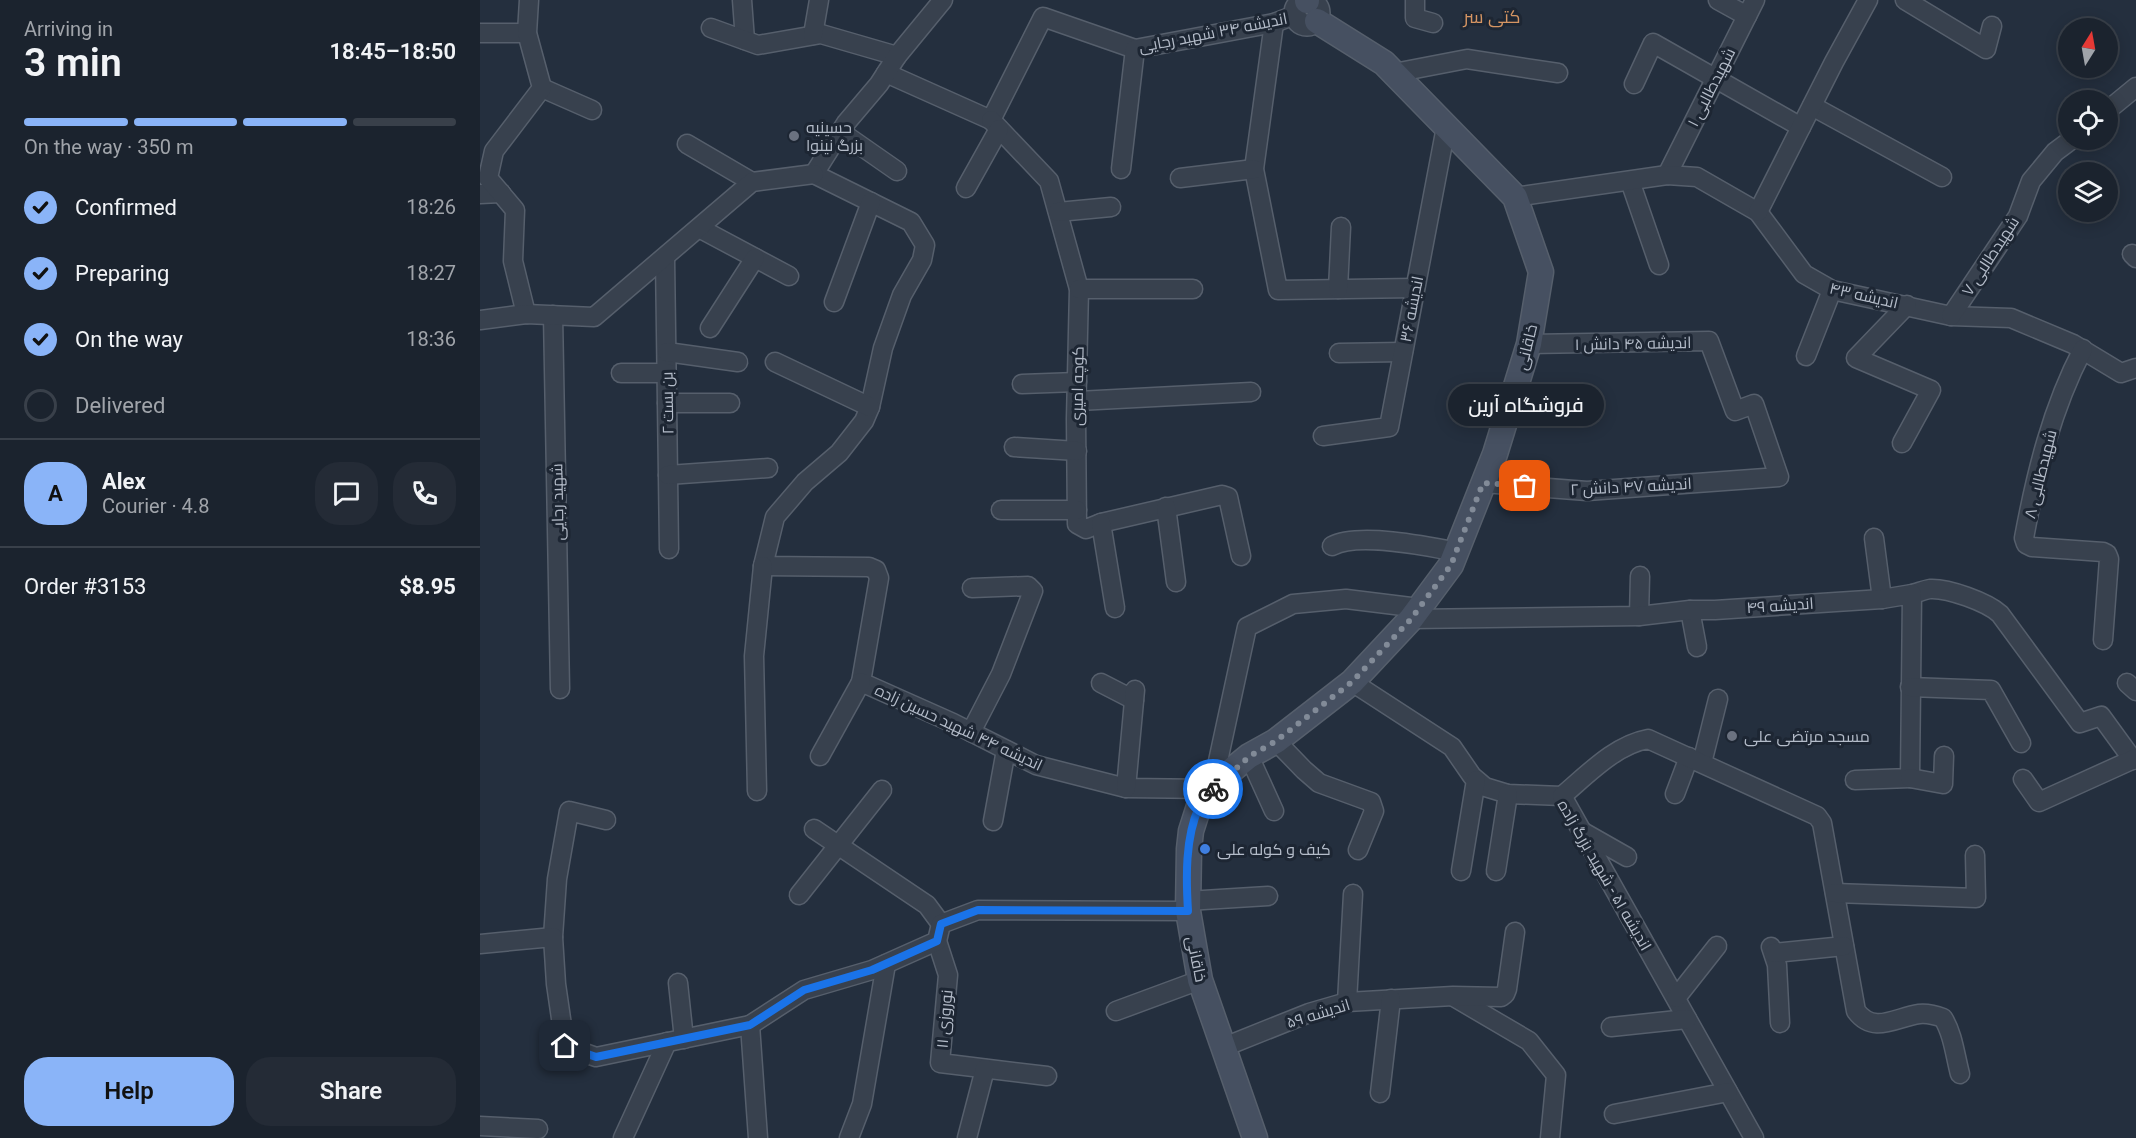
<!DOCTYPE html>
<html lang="en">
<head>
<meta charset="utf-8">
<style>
	:root { --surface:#1b232e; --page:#242b36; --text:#f1f3f6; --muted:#a0a4aa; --line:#39404a; --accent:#8ab4f8 }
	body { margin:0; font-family:Roboto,Cairo,sans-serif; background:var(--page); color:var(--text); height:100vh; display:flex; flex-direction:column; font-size:22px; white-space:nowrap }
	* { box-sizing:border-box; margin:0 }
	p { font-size:20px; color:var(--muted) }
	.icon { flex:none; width:33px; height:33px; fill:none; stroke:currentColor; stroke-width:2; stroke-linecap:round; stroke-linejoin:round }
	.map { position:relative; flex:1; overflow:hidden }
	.panel { display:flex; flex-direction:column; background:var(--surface); width:480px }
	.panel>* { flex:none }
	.needle { width:39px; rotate:11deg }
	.tools { position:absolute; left:1578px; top:18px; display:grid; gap:12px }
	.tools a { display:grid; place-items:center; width:60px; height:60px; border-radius:50%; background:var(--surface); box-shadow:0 3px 15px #0003,0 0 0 2px var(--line); font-size:30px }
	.pin { position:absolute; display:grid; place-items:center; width:51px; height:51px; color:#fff; margin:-26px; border-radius:12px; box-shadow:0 3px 9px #0006 }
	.courier { position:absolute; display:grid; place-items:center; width:60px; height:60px; margin:-30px; border:4px solid #1a73e8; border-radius:50%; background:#fff; color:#222; box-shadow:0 2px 8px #0007 }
	.bubble { position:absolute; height:42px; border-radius:21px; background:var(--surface); box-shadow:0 3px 15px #0003,0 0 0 2px var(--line); font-size:20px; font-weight:600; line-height:42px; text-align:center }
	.overview em { font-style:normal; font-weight:600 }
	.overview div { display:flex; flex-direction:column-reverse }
	.overview { display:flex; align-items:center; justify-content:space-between; height:102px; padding:0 24px }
	h1 { font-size:39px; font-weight:600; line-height:45px }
	.bar { display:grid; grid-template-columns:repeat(4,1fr); gap:9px 6px; align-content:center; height:72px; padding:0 24px }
	.bar i { height:8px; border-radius:4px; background:var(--line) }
	.bar .selected { background:var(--accent) }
	.bar p { grid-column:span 4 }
	.line { display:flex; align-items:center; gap:15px; padding:0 24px; border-top:2px solid var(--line) }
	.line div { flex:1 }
	.round { display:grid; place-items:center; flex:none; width:63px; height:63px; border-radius:24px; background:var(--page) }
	ol { padding:0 24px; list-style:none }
	li { display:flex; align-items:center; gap:18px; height:66px }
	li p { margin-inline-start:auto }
	li .icon { padding:6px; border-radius:50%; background:var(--accent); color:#111; stroke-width:4 }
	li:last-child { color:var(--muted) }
	li i { width:33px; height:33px; border:3px solid var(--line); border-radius:50% }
	.button { display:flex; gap:12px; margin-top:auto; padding:12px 24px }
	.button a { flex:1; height:69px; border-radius:24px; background:var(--accent); color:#111; font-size:24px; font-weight:600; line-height:69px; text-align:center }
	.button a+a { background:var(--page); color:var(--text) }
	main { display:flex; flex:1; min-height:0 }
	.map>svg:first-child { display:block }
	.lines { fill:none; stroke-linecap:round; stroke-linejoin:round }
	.minor-casing { stroke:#565f6c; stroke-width:21 }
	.tertiary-casing { stroke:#565f6c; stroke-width:24 }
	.secondary-casing { stroke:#565f6c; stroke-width:27 }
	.minor { stroke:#38414e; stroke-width:18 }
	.tertiary { stroke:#38414e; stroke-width:21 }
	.secondary { stroke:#465061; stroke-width:24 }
	.done { stroke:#828b98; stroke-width:6; stroke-dasharray:0 10.8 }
	.route { stroke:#1a73e8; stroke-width:8 }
	.worship-dot { fill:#6b7280; stroke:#1d2633; stroke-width:2 }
	.shop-dot { fill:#3f7fe0; stroke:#1d2633; stroke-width:2 }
	.labels { text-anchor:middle; stroke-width:6; stroke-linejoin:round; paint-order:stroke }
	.street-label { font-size:16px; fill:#b4bcc9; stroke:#1d2633 }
	.poi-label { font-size:16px; fill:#b4bcc9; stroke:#1d2633; text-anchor:start }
	.neighbourhood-label { font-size:18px; fill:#d59563; stroke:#1d2633 }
</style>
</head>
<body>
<main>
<section class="panel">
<div class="overview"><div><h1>3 min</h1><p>Arriving in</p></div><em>18:45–18:50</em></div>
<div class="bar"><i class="selected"></i><i class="selected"></i><i class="selected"></i><i></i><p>On the way · 350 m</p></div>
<ol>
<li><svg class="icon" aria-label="check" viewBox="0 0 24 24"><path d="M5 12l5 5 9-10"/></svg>Confirmed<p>18:26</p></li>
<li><svg class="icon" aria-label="check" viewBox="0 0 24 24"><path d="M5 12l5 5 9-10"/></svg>Preparing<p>18:27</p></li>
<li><svg class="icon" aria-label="check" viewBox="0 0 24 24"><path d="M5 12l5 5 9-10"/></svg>On the way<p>18:36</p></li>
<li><i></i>Delivered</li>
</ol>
<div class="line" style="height:108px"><b class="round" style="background:var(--accent);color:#111">A</b><div><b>Alex</b><p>Courier · 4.8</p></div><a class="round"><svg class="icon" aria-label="chat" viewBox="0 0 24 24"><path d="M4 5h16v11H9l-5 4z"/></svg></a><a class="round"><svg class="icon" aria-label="phone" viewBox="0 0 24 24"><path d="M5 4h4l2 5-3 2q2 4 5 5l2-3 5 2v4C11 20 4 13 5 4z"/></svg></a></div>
<div class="line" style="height:78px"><div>Order #3153</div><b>$8.95</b></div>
<div class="button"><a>Help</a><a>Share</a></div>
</section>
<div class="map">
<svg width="1656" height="1138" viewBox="0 0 1656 1138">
	<rect width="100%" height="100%" fill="#242f3e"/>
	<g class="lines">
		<defs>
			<g id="minor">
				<path d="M262,0l3,40"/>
				<path d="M935,0v18l18,5"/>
				<path d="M1238,0l29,16"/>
				<path d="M1425,0l81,49 6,-23"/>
				<path d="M794,23l-20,146 24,121 137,-2"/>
				<path d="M231,28l47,17 63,-11 76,22"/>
				<path d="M0,33h47"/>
				<path d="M333,35l6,-35"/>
				<path d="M406,73l105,47 52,-103 92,32 139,-26 21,-8"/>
				<path d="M914,73l73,-14 91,14"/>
				<path d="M1154,84l19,-41 148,84"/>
				<path d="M62,88l50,22"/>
				<path d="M1332,106l130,71"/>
				<path d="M1628,110l28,-23"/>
				<path d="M511,120l58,61 30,108 -3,130 1,105 9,5 15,-6 121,-28 6,2 13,59"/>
				<path d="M361,132l56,39"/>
				<path d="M207,144l65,38"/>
				<path d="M641,169l14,-120"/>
				<path d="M334,174l97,48 14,23 -3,15 -20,35 -19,53 -13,59 -6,14 -25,32 -34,29 -30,35 -12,49 106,1 7,3 3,8 -18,104 92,41 83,42 90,23 86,1 35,-162 46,-23 53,-5 73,9"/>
				<path d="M334,174l32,-51 33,-39 18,-28 46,-56"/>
				<path d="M1187,175l88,-175"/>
				<path d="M700,178l74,-9"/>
				<path d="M1150,181l29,84"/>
				<path d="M486,188l33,-59"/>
				<path d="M0,194l21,-1"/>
				<path d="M1035,197l152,-22 30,2 61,35 46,62 28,16 119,26 60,2 62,26 48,29 15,-5"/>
				<path d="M578,212l53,-5"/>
				<path d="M1278,212l76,-150 34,-62"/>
				<path d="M219,228l90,48"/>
				<path d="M1652,254l4,4"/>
				<path d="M185,258l4,291"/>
				<path d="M599,289h114"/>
				<path d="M858,289l3,-62"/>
				<path d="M354,302l37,-100"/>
				<path d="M46,314l-13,-53 2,-51 -27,-32 6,-27 48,-63 -15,-55 2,-33"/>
				<path d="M73,315l7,374"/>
				<path d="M1471,316l67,-100 13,-35 24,-29 16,-12"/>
				<path d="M0,320l46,-6 68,3 158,-135 62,-8"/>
				<path d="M230,328l45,-70"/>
				<path d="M1603,349c-31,59 -47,124 -59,189l2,6 6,3 71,5 4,2 2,5 -6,81"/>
				<path d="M187,352l71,10"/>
				<path d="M859,353l64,-1"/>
				<path d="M1326,356l26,-66"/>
				<path d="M295,362l95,45"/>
				<path d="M141,373h46"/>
				<path d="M542,384l55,-2"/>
				<path d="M598,401l173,-9"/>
				<path d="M187,403h63"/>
				<path d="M843,436l66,-9 57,-300"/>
				<path d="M1422,443l29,-53 -75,-32 51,-53"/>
				<path d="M534,447l63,4"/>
				<path d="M188,475l100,-7"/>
				<path d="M1003,483l104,8 192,-14 -25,-73 -19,7 -26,-70 -180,3"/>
				<path d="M686,507l10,75"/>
				<path d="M521,510h76"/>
				<path d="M621,523l14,85"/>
				<path d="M1394,538l8,61"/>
				<path d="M852,546c26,-14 95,0 125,6"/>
				<path d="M1432,594c5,-1 12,-4 18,-5 18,-1 57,13 70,25l80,109 21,-7 32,44"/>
				<path d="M1210,610l7,37"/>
				<path d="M1159,616l1,-40"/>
				<path d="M931,619l228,-3 51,-6h25l167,-11 30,-5 -2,184 -55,2"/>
				<path d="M872,682l100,65 20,29 13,11 23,7 54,2 192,342"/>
				<path d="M621,683l33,17"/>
				<path d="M1647,683l9,8"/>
				<path d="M1430,687l81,3 30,53"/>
				<path d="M491,732l30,-58 32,-83 -5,-5 -56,2"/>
				<path d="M796,741l28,29 15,13 52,19 3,9 -16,39"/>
				<path d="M340,756l41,-74"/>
				<path d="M769,756l25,55"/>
				<path d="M1222,763l16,-64"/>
				<path d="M1430,778l33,6 1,-28"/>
				<path d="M1543,779l16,23 97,-44"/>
				<path d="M646,788l9,-98"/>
				<path d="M277,791l-3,-135 9,-90"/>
				<path d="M1195,794l14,-37"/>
				<path d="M1082,796c25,-21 53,-51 86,-57l169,77 5,7 34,188c18,24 40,6 63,3 9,-1 16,1 24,4 10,16 12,37 17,56"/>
				<path d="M513,821l13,-71"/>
				<path d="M334,829l113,76 14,19"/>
				<path d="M1103,832l44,25"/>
				<path d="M981,871l15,-91"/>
				<path d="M1016,871l12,-77"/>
				<path d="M1355,893l141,5 -1,-43"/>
				<path d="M319,895l83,-105"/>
				<path d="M707,901l81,-5"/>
				<path d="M461,924l37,-14 210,1"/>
				<path d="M73,937l4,-58 12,-68 37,9"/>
				<path d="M457,941l11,34 -8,88 107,13"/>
				<path d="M0,944l73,-7 3,47 9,62 31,11 154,-32 54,-35 68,-20 65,-29 4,-17"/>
				<path d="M1291,947l6,18 3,58"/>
				<path d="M1294,953l70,-7"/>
				<path d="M198,983l6,56"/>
				<path d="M974,997l75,44 27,34 -6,63"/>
				<path d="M1196,998l41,-52"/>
				<path d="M867,1002l6,-108"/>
				<path d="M636,1011l84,-31"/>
				<path d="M270,1025l8,113"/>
				<path d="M1131,1027l76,-8"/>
				<path d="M744,1047l85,-34 38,-11 106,-6 48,1 4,-3 2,-5 8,-57"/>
				<path d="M900,1093l11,-94"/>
				<path d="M1134,1114l114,-22"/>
				<path d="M0,1126l58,3"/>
				<path d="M143,1138l44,-96"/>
				<path d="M369,1138l13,-34 24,-140"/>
				<path d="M487,1138l18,-69"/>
			</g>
			<circle id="tertiary" cx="827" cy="13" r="12"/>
			<g id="secondary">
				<path d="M827,1v-1"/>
				<path d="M775,1138l-55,-158 -12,-69 1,-62 2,-18 8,-25 29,-33 21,-17 27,-15 76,-59 59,-63 40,-54 44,-111 34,-110 12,-72 -26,-75 -131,-134 -67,-42"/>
			</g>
		</defs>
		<use href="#minor" class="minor-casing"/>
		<use href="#tertiary" class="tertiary-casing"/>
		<use href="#secondary" class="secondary-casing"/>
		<use href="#minor" class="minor"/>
		<use href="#tertiary" class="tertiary"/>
		<use href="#secondary" class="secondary"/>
	</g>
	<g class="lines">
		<path class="done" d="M733,789l37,-33 26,-15 76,-59 59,-63 40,-54 32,-82 42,3"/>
		<path class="route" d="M85,1046l31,11 154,-32 54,-35 68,-20 65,-29 4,-17 37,-14 210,1c-2,-33 -3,-73 11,-104 3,-6 9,-13 14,-18"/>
	</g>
	<g class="worship-dot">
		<circle cx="314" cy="136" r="6"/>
		<circle cx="1252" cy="736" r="6"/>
	</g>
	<circle class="shop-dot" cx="725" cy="849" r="6"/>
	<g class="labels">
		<g class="street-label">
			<text transform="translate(733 32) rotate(-11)" y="6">اندیشه ۳۴ شهید رجایی</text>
			<text transform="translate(1231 87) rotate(-63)" y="6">شهیدطالبی ۱</text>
			<text transform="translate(1510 256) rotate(-57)" y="6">شهیدطالبی ۷</text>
			<text transform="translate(1384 295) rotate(13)" y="6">اندیشه ۴۳</text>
			<text transform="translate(931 309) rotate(-79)" y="6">اندیشه ۳۶</text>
			<text transform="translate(1153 343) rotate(-1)" y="6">اندیشه ۴۵ دانش ۱</text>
			<text transform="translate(1046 347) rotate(-76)" y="6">خاقانی</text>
			<text transform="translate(597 386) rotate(-89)" y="6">کوچه امیری</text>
			<text transform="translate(187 403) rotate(-91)" y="6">بن بست ۲</text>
			<text transform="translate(1560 474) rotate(-76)" y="6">شهیدطالبی ۸</text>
			<text transform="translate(1151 486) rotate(-3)" y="6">اندیشه ۴۷ دانش ۲</text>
			<text transform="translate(77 502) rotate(-91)" y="6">شهید رجایی</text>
			<text transform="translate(1300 605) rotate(-4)" y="6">اندیشه ۴۹</text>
			<text transform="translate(479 727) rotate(25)" y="6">اندیشه ۴۴ شهید حسین زاده</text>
			<text transform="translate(1125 875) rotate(60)" y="6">اندیشه ۵۱ - شهید بزرگ زاده</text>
			<text transform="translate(717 959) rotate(78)" y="6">خاقانی</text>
			<text transform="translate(838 1013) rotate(-17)" y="6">اندیشه ۵۹</text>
			<text transform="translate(464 1019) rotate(-85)" y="6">نوروزی ۱۱</text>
		</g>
		<g class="poi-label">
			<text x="326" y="133">حسینیه<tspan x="326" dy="18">بزرگ نینوا</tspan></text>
			<text x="1264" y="742">مسجد مرتضی علی</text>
			<text x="737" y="855">کیف و کوله علی</text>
		</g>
		<g class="neighbourhood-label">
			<text x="1012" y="23">کتی سر</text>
		</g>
	</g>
</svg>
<div class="tools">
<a><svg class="needle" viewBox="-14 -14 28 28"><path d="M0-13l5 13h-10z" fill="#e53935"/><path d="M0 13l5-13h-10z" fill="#a0a4aa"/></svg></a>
<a><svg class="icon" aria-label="locate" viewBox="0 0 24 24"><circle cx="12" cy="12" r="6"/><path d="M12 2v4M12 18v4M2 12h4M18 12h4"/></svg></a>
<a><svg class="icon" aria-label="layers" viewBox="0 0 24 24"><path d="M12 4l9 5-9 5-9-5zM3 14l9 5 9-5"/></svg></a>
</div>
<div class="pin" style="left:1045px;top:486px;background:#ea580c"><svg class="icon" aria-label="bag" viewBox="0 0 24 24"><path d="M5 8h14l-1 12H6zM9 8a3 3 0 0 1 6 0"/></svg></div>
<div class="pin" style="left:85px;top:1046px;background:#1f2937"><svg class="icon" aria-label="home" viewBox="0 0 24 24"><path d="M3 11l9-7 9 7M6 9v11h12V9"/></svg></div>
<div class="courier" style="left:733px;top:789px"><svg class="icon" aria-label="bike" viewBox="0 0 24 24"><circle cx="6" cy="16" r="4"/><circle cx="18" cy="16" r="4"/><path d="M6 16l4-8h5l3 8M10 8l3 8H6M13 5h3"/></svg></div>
<div class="bubble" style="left:968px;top:384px;width:156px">فروشگاه آرین</div>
</div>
</main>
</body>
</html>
